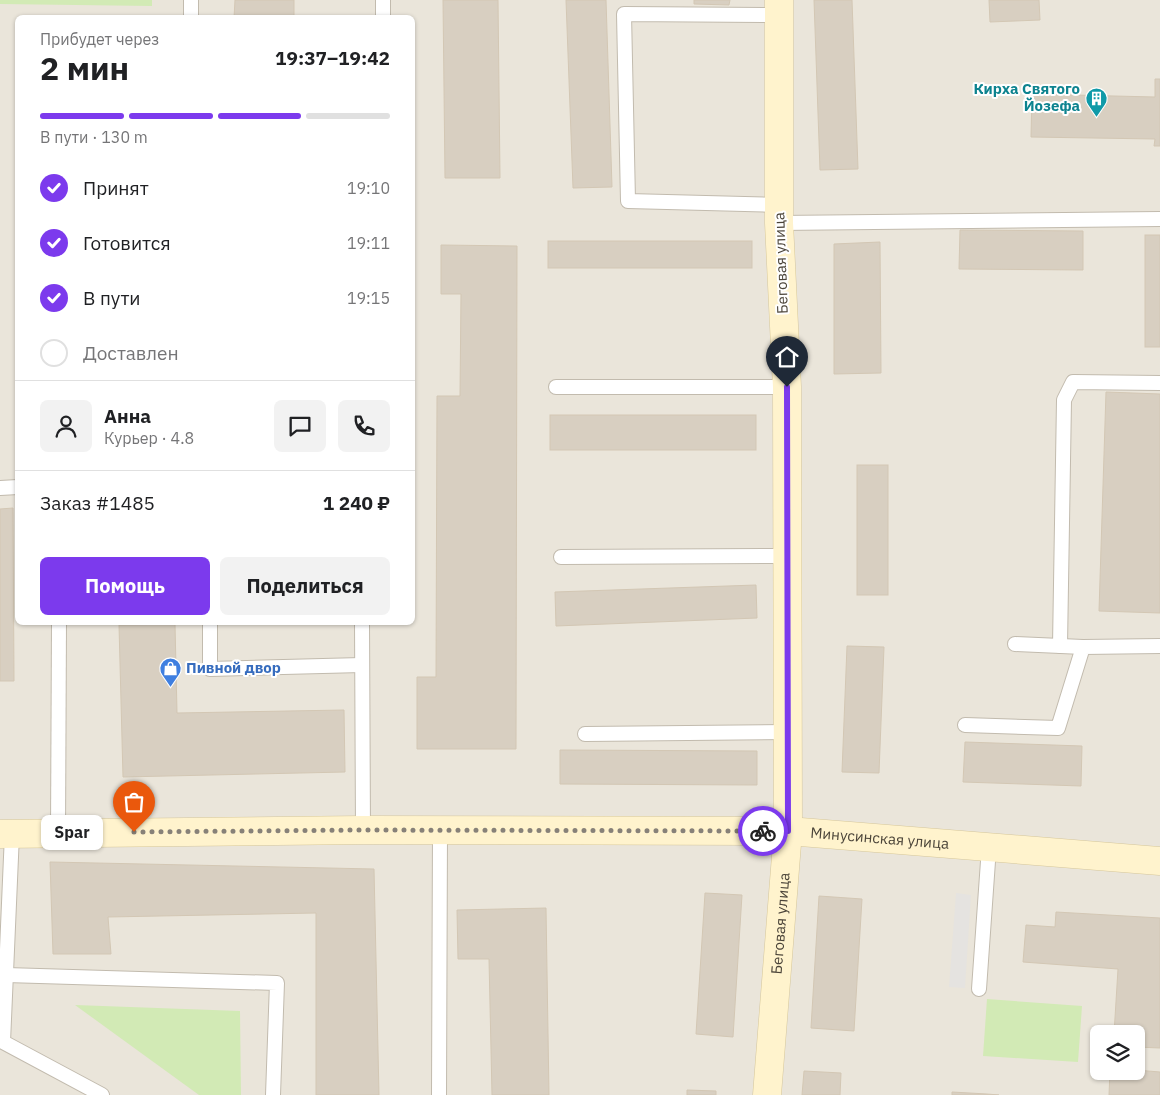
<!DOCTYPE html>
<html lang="ru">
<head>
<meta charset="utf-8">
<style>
	:root { --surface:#fff; --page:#f2f2f2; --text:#202124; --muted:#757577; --line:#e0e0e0; --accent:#7c3aed }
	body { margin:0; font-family:"IBM Plex Sans",sans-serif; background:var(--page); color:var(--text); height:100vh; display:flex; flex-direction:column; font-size:19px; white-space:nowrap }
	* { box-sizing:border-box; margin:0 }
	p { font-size:16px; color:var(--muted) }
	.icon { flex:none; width:28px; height:28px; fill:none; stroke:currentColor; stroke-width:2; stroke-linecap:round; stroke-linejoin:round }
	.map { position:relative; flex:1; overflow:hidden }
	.details { position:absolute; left:15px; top:15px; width:400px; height:610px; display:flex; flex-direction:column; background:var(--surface); border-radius:8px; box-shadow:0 1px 4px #0004 }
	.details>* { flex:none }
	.tools { position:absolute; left:1090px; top:1025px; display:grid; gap:10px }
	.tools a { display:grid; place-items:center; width:55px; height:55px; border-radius:8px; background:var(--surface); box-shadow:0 1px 4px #0004; font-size:25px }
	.pin { position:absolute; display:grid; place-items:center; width:42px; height:42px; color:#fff; margin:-51px -21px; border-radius:50% 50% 50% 0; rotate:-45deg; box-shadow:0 0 5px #0007 }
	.pin .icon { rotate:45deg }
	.courier { position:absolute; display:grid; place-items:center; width:50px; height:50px; margin:-25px; border:4px solid #7c3aed; border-radius:50%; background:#fff; color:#222; box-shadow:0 1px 6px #0007 }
	.bubble { position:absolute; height:35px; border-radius:8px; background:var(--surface); box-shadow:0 1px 4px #0004; font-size:16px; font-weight:700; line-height:35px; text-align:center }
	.head em { font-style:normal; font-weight:700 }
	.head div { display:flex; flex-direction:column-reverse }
	.head { display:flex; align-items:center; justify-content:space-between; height:85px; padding:0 25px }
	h1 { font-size:32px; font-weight:700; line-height:38px }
	.bar { display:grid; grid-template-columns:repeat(4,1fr); gap:8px 5px; align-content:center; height:60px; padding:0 25px }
	.bar i { height:6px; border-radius:4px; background:var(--line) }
	.bar .current { background:var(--accent) }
	.bar p { grid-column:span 4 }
	.line { display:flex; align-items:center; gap:12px; padding:0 25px; border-top:1px solid var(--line) }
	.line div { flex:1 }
	.round { display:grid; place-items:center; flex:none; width:52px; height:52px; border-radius:8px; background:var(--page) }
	ol { padding:0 25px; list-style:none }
	li { display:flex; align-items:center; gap:15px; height:55px }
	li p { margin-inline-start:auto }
	li .icon { padding:5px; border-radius:50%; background:var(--accent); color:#fff; stroke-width:4 }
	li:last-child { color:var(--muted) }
	li i { width:28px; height:28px; border:2px solid var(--line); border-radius:50% }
	.cta { display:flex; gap:10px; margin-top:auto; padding:10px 25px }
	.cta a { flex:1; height:58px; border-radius:8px; background:var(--accent); color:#fff; font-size:20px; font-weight:700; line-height:58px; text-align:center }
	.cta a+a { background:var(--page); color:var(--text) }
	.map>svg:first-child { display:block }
	.residential { fill:#eae5da; fill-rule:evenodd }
	.green { fill:#d2eab5 }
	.parking { fill:#e5e3e0 }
	.building { fill:#d8cfc1; stroke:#d3c7b4 }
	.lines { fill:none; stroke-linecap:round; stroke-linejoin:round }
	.lane-casing { stroke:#c2bbae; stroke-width:16 }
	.secondary-casing { stroke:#d6c79b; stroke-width:29 }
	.lane { stroke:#fff; stroke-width:14 }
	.secondary { stroke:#fff3cd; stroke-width:28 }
	.done { stroke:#878178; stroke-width:5; stroke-dasharray:0 9 }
	.route { stroke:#7c3aed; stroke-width:6 }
	.labels { text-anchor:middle; stroke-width:4; stroke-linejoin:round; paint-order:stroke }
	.culture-label { font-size:15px; font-weight:bold; fill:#0d838f; stroke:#fff; text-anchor:end }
	.street-label { font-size:15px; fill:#4b4439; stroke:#fff }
	.shop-label { font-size:15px; font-weight:bold; fill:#366cbe; stroke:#fff; text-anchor:start }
</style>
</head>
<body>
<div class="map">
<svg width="1160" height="1095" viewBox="0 0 1160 1095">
	<rect width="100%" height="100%" fill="#f6f3ec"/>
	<path class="residential" d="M0,0h1160v1095h-1160zM18,18h394v604h-394zM1099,1034h37v37h-37z"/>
	<g class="green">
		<path d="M0,0h152v6l-152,-2z"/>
		<path d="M987,999l95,7 -4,56 -95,-6z"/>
		<path d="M75,1005l165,6 1,84h-42z"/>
	</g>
	<path class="parking" d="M956,893l15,2 -6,93 -16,-1z"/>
	<g class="building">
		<path d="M235,0h59v18h-60z"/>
		<path d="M443,0h55l2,178h-55z"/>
		<path d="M566,0h40l6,187 -39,1z"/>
		<path d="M694,0h36l-1,5 -35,-1z"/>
		<path d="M814,0h38l6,169 -38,1z"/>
		<path d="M989,0h50l1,20 -50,2z"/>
		<path d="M1155,79h5v67h-6l1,-7 -124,-2 1,-43 123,3z"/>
		<path d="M960,230l123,1v39l-124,-1z"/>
		<rect x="1145" y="235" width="15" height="112"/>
		<rect x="548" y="241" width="204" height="27"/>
		<path d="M880,242l1,131 -47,1v-130z"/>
		<path d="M441,245l76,1 -1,503h-99v-72h19l1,-281h23l1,-102h-20z"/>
		<path d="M1106,392l54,2v219l-61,-2z"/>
		<rect x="550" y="415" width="206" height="35"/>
		<rect x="857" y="465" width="31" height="130"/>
		<path d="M13,508l1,173h-14v-172z"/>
		<path d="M756,585l1,33 -201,8 -1,-34z"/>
		<path d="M175,624l2,89 167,-3 1,62 -222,5 -4,-152z"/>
		<path d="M847,646l37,1 -5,126 -37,-1z"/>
		<path d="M965,742l117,4 -1,40 -118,-4z"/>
		<path d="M560,750l197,1v34l-197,-1z"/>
		<path d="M50,862l324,7 5,226h-63v-182l-208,4 3,37h-58z"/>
		<path d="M705,893l37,2 -9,142 -37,-3z"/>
		<path d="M819,896l43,3 -8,132 -43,-3z"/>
		<path d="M546,908l3,187h-57l-3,-136h-31l-1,-49z"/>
		<path d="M1056,912l104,6v130l-24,-1v-13h-22l4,-65 -95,-7 3,-37 29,2z"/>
		<path d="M1136,1070l24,2v23h-51l1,-24z"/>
		<path d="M804,1071l37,2 -1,22h-38z"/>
		<path d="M687,1090l29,1v4h-29z"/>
		<path d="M952,1092l35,2 12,1h-47z"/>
	</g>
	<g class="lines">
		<defs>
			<g id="lane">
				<path d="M191,0v18"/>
				<path d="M779,15l-155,-1 4,187 151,4"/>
				<path d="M383,18v-18"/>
				<path d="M779,223l381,-4"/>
				<path d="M556,387h231"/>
				<path d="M0,488l18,-1"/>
				<path d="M561,557l226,-1"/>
				<path d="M210,622v47l152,-4"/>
				<path d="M362,622l1,208"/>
				<path d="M1015,644l68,3"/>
				<path d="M1060,646l4,-246 9,-18 87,1"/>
				<path d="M965,725l93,3 25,-81 77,-1"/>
				<path d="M585,734l203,-2"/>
				<path d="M58,833l1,-211"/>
				<path d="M12,834l-9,208 99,53"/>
				<path d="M6,975l271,8 -4,112"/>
				<path d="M979,989l10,-142"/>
				<path d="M439,1095l1,-264"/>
			</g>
			<g id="secondary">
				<path id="s1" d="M0,834l363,-4 425,1 372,30"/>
				<path id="s2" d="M767,1095l21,-264 -1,-444 -8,-164v-223"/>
			</g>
		</defs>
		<use href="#lane" class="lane-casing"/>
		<use href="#secondary" class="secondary-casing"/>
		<use href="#lane" class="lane"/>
		<use href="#secondary" class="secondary"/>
	</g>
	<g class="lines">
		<path class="done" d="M134,832l229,-2 400,1"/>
		<path class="route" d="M763,831h25l-1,-444"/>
	</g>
	<defs>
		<symbol id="building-pin" viewBox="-11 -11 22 30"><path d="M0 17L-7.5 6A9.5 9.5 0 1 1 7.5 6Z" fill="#0f9aa8" stroke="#fff"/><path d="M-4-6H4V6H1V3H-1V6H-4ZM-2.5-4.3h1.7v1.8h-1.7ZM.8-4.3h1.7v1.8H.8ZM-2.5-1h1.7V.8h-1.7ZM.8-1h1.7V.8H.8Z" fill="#fff"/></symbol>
		<symbol id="shop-pin" viewBox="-11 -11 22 30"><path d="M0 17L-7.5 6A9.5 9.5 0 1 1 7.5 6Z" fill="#3f7fe0" stroke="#fff"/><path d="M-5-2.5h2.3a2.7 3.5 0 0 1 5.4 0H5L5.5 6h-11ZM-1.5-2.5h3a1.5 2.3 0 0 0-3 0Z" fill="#fff"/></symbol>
	</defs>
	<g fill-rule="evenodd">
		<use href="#building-pin" x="1084" y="86" width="25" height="34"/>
		<use href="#shop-pin" x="158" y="656" width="25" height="34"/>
	</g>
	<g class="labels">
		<g class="culture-label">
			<text x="1080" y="94">Кирха Святого<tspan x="1080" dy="17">Йозефа</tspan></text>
		</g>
		<g class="street-label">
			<text transform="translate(781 263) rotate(-92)" y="5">Беговая улица</text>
			<text dy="5" stroke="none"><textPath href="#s1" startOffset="880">Минусинская улица</textPath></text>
			<text dy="5" stroke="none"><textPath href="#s2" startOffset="172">Беговая улица</textPath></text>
		</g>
		<g class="shop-label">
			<text x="186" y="673">Пивной двор</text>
		</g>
	</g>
</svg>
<div class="tools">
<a><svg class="icon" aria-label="layers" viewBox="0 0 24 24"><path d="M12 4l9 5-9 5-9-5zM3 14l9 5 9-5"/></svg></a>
</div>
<div class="pin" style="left:134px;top:832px;background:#ea580c"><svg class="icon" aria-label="bag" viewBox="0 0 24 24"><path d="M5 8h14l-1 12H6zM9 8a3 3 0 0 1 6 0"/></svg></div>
<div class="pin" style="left:787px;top:387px;background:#1f2937"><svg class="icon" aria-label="home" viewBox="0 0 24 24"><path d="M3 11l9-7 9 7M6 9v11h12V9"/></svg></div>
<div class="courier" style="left:763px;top:831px"><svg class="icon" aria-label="bike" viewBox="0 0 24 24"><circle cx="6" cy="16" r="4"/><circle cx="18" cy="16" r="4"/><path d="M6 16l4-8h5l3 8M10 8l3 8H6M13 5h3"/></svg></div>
<div class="bubble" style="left:41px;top:815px;width:62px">Spar</div>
<section class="details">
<div class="head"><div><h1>2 мин</h1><p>Прибудет через</p></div><em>19:37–19:42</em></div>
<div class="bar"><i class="current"></i><i class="current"></i><i class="current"></i><i></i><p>В пути · 130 m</p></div>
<ol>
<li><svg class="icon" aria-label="check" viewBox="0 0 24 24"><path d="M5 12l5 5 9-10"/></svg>Принят<p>19:10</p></li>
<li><svg class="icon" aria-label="check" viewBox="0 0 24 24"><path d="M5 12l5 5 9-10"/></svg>Готовится<p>19:11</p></li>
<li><svg class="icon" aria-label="check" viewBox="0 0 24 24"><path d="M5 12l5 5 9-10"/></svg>В пути<p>19:15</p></li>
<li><i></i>Доставлен</li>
</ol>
<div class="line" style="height:90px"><a class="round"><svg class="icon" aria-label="person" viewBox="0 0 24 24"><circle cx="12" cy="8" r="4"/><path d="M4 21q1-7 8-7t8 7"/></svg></a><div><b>Анна</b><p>Курьер · 4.8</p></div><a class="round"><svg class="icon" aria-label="chat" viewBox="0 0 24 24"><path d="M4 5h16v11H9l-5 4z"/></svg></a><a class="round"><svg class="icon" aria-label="phone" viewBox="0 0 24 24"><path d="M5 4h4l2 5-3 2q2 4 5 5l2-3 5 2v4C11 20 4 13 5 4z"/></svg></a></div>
<div class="line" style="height:65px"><div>Заказ #1485</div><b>1 240 ₽</b></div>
<div class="cta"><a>Помощь</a><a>Поделиться</a></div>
</section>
</div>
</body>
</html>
